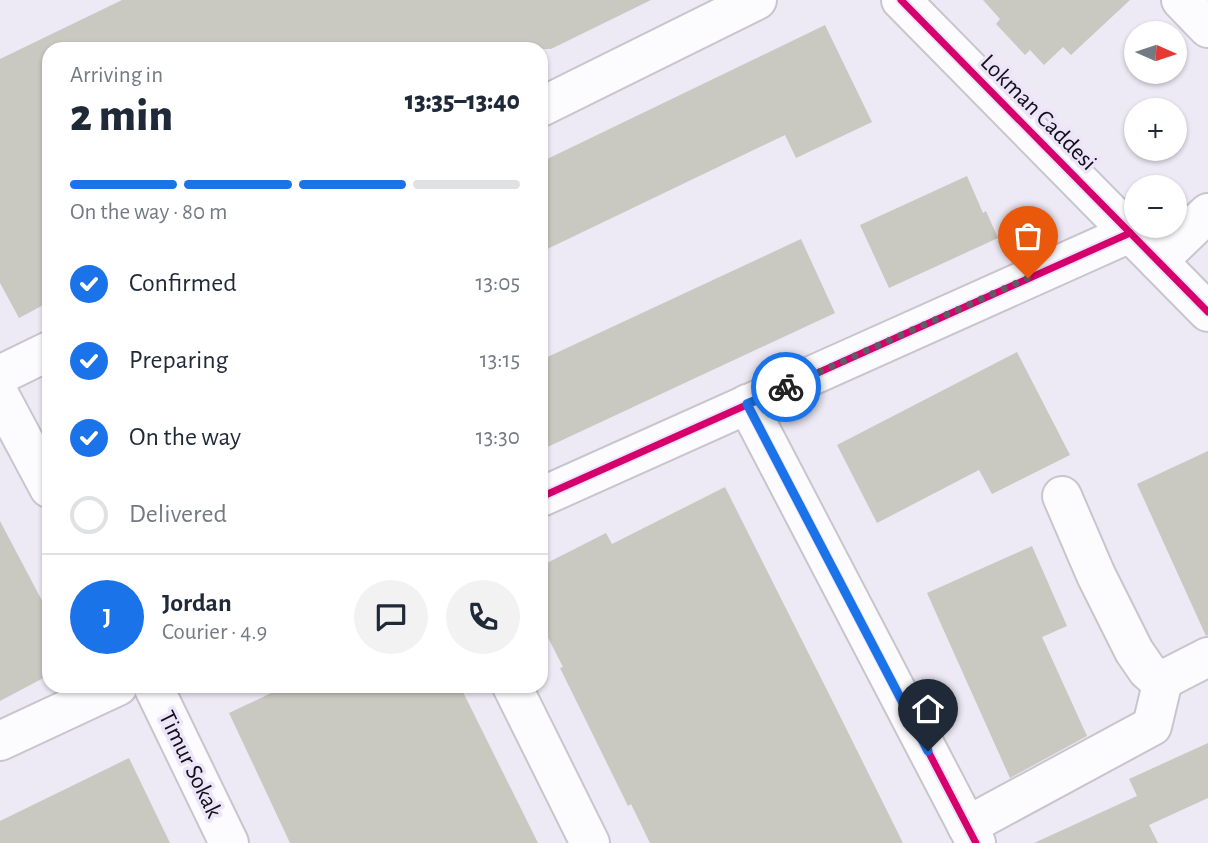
<!DOCTYPE html>
<html lang="en">
<head>
<meta charset="utf-8">
<style>
	:root { --surface:#fff; --page:#f2f2f3; --text:#1f2937; --muted:#747a83; --line:#e0e1e3; --accent:#1a73e8 }
	body { margin:0; font-family:"Alegreya Sans",sans-serif; background:var(--page); color:var(--text); height:100vh; display:flex; flex-direction:column; font-size:26px; white-space:nowrap }
	* { box-sizing:border-box; margin:0 }
	p { font-size:23px; color:var(--muted) }
	.icon { flex:none; width:38px; height:38px; fill:none; stroke:currentColor; stroke-width:2; stroke-linecap:round; stroke-linejoin:round }
	.map { position:relative; flex:1; overflow:hidden }
	.panel { position:absolute; left:42px; top:42px; width:506px; height:651px; display:flex; flex-direction:column; background:var(--surface); border-radius:21px; box-shadow:0 2px 5px #0004 }
	.panel>* { flex:none }
	.needle { width:46px; rotate:93deg }
	.buttons { position:absolute; left:1124px; top:21px; display:grid; gap:14px }
	.buttons a { display:grid; place-items:center; width:63px; height:63px; border-radius:50%; background:var(--surface); box-shadow:0 2px 5px #0004; font-size:35px }
	.pin { position:absolute; display:grid; place-items:center; width:60px; height:60px; color:#fff; margin:-72px -30px; border-radius:50% 50% 50% 0; rotate:-45deg; box-shadow:0 0 7px #0007 }
	.pin .icon { rotate:45deg }
	.courier { position:absolute; display:grid; place-items:center; width:70px; height:70px; margin:-35px; border:5px solid #1a73e8; border-radius:50%; background:#fff; color:#222; box-shadow:0 2px 9px #0007 }
	.summary em { font-style:normal; font-weight:800 }
	.summary div { display:flex; flex-direction:column-reverse }
	.summary { display:flex; align-items:center; justify-content:space-between; height:119px; padding:0 28px }
	h1 { font-size:46px; font-weight:800; line-height:52px }
	.bar { display:grid; grid-template-columns:repeat(4,1fr); gap:10px 7px; align-content:center; height:84px; padding:0 28px }
	.bar i { height:9px; border-radius:5px; background:var(--line) }
	.bar .selected { background:var(--accent) }
	.bar p { grid-column:span 4 }
	.line { display:flex; align-items:center; gap:18px; padding:0 28px; border-top:2px solid var(--line) }
	.line div { flex:1 }
	.round { display:grid; place-items:center; flex:none; width:74px; height:74px; border-radius:37px; background:var(--page) }
	ol { padding:0 28px; list-style:none }
	li { display:flex; align-items:center; gap:21px; height:77px }
	li p { margin-inline-start:auto }
	li .icon { padding:7px; border-radius:50%; background:var(--accent); color:#fff; stroke-width:4 }
	li:last-child { color:var(--muted) }
	li i { width:38px; height:38px; border:4px solid var(--line); border-radius:50% }
	.map>svg:first-child { display:block }
	.building { fill:#c9c8c1 }
	.lines { fill:none; stroke-linecap:round; stroke-linejoin:round }
	.minor-casing { stroke:#c8c5ce; stroke-width:42 }
	.minor { stroke:#fcfcfe; stroke-width:38 }
	.cycleway-casing { stroke:#ece5fa; stroke-width:11 }
	.cycleway { stroke:#d6006c; stroke-width:7 }
	.done { stroke:#5f5c64; stroke-width:7; stroke-dasharray:0 12.6 }
	.route { stroke:#1a73e8; stroke-width:9 }
	.labels { text-anchor:middle; stroke-width:7; stroke-linejoin:round; paint-order:stroke }
	.street-label { font-size:24px; fill:#120f16; stroke:#ece5fa }
</style>
</head>
<body>
<div class="map">
<svg width="1208" height="843" viewBox="0 0 1208 843">
	<rect width="100%" height="100%" fill="#edeaf5"/>
	<g class="building">
		<path d="M122,0h529l-100,49h-502v253l-30,16 -19,-35v-224z"/>
		<path d="M983,0h147l-59,55 -8,-8 -19,18 -14,-15 -5,5 -29,-31 4,-5z"/>
		<path d="M825,25l47,97 -76,36 -11,-23 -244,117v-90z"/>
		<path d="M967,176l16,37 3,-2 12,27 -109,50 -29,-63z"/>
		<path d="M801,239l34,74 -294,137v-90z"/>
		<path d="M1017,352l53,103 -78,39 -13,-24 -102,53 -40,-78z"/>
		<path d="M1208,451v184l-2,1 -69,-152z"/>
		<path d="M725,487l108,215 70,141h-253l-19,-39 -3,2 -68,-138 3,-1 -22,-43v-58l65,-33 6,11z"/>
		<path d="M0,521l49,93v61l-49,26z"/>
		<path d="M1032,546l35,80 -25,11 45,99 -77,42 -83,-185z"/>
		<path d="M286,686h174l78,157h-248l-61,-130z"/>
		<path d="M1208,743v55l-59,27 9,18h-124l103,-47 -8,-17z"/>
		<path d="M129,758l41,85h-170v-22z"/>
	</g>
	<g class="lines">
		<defs>
			<g id="minor">
				<path d="M901,0l307,312"/>
				<path d="M1181,0l27,28"/>
				<path d="M541,107l216,-107"/>
				<path d="M1158,261l50,-48"/>
				<path d="M0,375l49,-24"/>
				<path d="M0,396l49,92"/>
				<path d="M747,404l229,439"/>
				<path d="M1062,496l34,79 38,76 13,19 9,8 7,2 45,-23"/>
				<path d="M541,497l589,-264"/>
				<path d="M153,686l76,157"/>
				<path d="M512,686l78,157"/>
				<path d="M0,741l118,-55"/>
				<path d="M967,826l185,-100 11,-46"/>
			</g>
		</defs>
		<use href="#minor" class="minor-casing"/>
		<use href="#minor" class="minor"/>
		<defs>
			<g id="cycleway">
				<path d="M901,0l307,312"/>
				<path d="M747,404l229,439"/>
				<path d="M541,497l589,-264"/>
			</g>
		</defs>
		<use href="#cycleway" class="cycleway-casing"/>
		<use href="#cycleway" class="cycleway"/>
	</g>
	<g class="lines">
		<path class="done" d="M786,387l242,-109"/>
		<path class="route" d="M786,387l-39,17 181,347"/>
	</g>
	<g class="labels">
		<g class="street-label">
			<text transform="translate(1039 112) rotate(45)" y="8">Lokman Caddesi</text>
			<text transform="translate(191 764) rotate(64)" y="8">Timur Sokak</text>
		</g>
	</g>
</svg>
<div class="buttons">
<a><svg class="needle" viewBox="-14 -14 28 28"><path d="M0-13l5 13h-10z" fill="#e53935"/><path d="M0 13l5-13h-10z" fill="#747a83"/></svg></a>
<a>+</a>
<a>−</a>
</div>
<div class="pin" style="left:1028px;top:278px;background:#ea580c"><svg class="icon" aria-label="bag" viewBox="0 0 24 24"><path d="M5 8h14l-1 12H6zM9 8a3 3 0 0 1 6 0"/></svg></div>
<div class="pin" style="left:928px;top:751px;background:#1f2937"><svg class="icon" aria-label="home" viewBox="0 0 24 24"><path d="M3 11l9-7 9 7M6 9v11h12V9"/></svg></div>
<div class="courier" style="left:786px;top:387px"><svg class="icon" aria-label="bike" viewBox="0 0 24 24"><circle cx="6" cy="16" r="4"/><circle cx="18" cy="16" r="4"/><path d="M6 16l4-8h5l3 8M10 8l3 8H6M13 5h3"/></svg></div>
<section class="panel">
<div class="summary"><div><h1>2 min</h1><p>Arriving in</p></div><em>13:35–13:40</em></div>
<div class="bar"><i class="selected"></i><i class="selected"></i><i class="selected"></i><i></i><p>On the way · 80 m</p></div>
<ol>
<li><svg class="icon" aria-label="check" viewBox="0 0 24 24"><path d="M5 12l5 5 9-10"/></svg>Confirmed<p>13:05</p></li>
<li><svg class="icon" aria-label="check" viewBox="0 0 24 24"><path d="M5 12l5 5 9-10"/></svg>Preparing<p>13:15</p></li>
<li><svg class="icon" aria-label="check" viewBox="0 0 24 24"><path d="M5 12l5 5 9-10"/></svg>On the way<p>13:30</p></li>
<li><i></i>Delivered</li>
</ol>
<div class="line" style="height:126px"><b class="round" style="background:var(--accent);color:#fff">J</b><div><b>Jordan</b><p>Courier · 4.9</p></div><a class="round"><svg class="icon" aria-label="chat" viewBox="0 0 24 24"><path d="M4 5h16v11H9l-5 4z"/></svg></a><a class="round"><svg class="icon" aria-label="phone" viewBox="0 0 24 24"><path d="M5 4h4l2 5-3 2q2 4 5 5l2-3 5 2v4C11 20 4 13 5 4z"/></svg></a></div>
</section>
</div>
</body>
</html>
